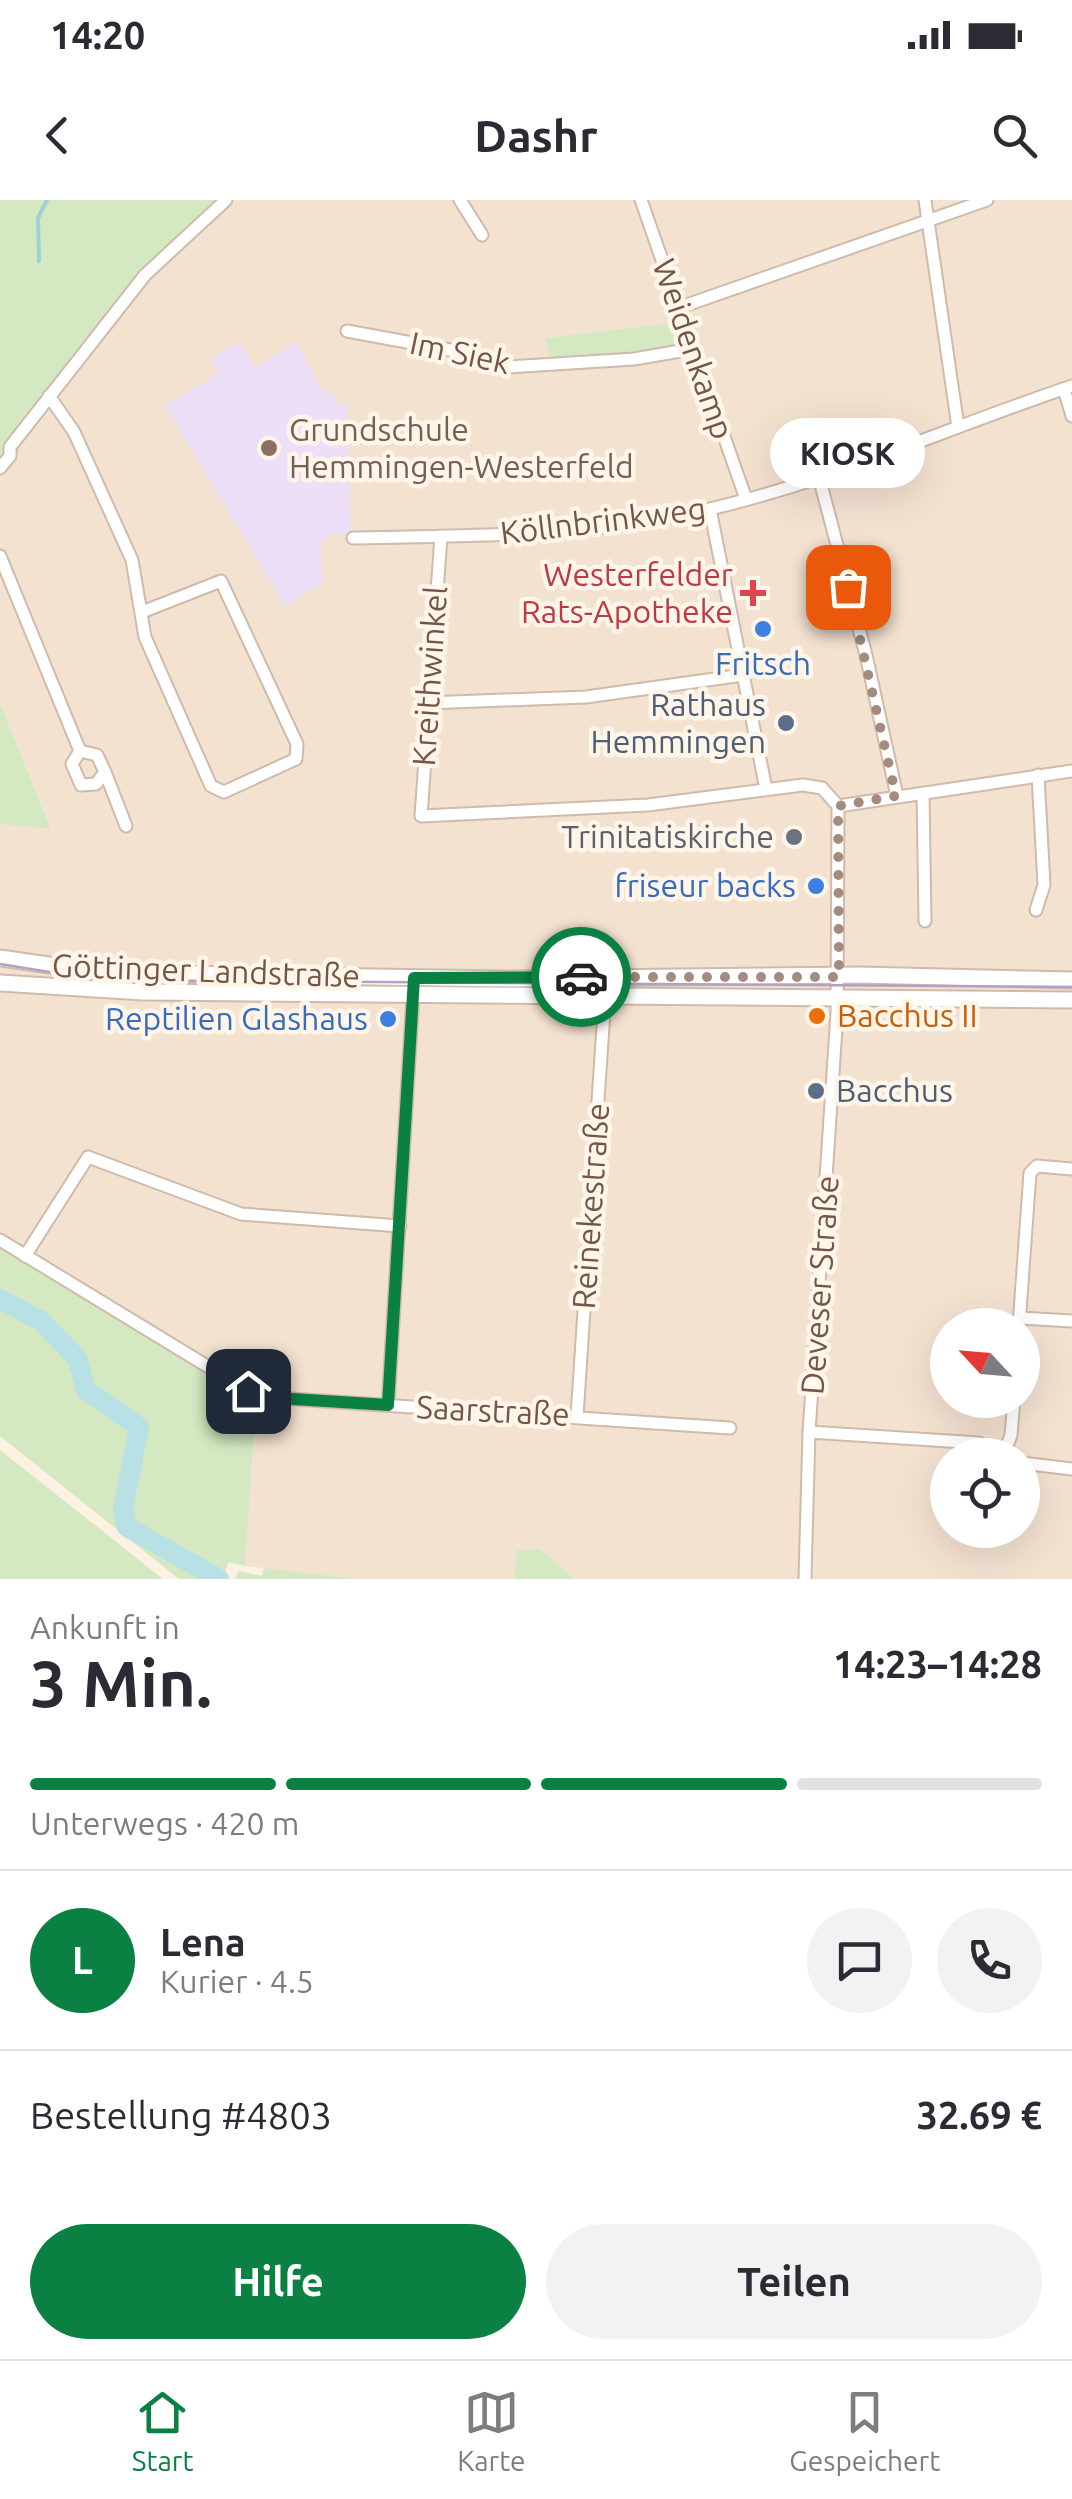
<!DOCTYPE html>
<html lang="de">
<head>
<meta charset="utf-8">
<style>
	:root { --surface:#fff; --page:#f2f2f3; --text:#2b2b33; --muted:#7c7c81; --line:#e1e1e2; --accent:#0b8043 }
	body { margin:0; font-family:Ubuntu,sans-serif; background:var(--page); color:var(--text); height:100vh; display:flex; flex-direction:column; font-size:38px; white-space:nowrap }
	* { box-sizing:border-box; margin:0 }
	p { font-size:32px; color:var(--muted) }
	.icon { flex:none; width:55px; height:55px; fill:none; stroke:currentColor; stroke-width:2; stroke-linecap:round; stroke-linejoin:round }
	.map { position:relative; height:1379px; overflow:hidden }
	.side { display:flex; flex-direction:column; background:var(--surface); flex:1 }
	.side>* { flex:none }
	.needle { width:65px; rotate:296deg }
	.tools { position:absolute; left:930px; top:1108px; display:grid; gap:20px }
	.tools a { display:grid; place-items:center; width:110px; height:110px; border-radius:50%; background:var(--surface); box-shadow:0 10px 40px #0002; font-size:50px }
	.pin { position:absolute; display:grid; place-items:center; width:85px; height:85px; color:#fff; margin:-42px; border-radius:20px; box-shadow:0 5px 15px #0006 }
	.courier { position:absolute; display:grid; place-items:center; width:100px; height:100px; margin:-50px; border:8px solid #0b8043; border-radius:50%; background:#fff; color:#222; box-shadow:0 2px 12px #0007 }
	.bubble { position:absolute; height:70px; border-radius:35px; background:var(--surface); box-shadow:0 10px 40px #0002; font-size:32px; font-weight:700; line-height:70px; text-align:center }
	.summary em { font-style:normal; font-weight:700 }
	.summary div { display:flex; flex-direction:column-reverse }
	.summary { display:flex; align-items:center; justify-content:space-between; height:170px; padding:0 30px }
	h1 { font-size:65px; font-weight:700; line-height:75px }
	.bar { display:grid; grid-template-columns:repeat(4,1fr); gap:15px 10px; align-content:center; height:120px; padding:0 30px }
	.bar i { height:12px; border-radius:8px; background:var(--line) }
	.bar .on { background:var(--accent) }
	.bar p { grid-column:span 4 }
	.line { display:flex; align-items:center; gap:25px; padding:0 30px; border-top:2px solid var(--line) }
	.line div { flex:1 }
	.round { display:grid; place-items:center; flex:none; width:105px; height:105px; border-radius:52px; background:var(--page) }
	.action { display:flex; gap:20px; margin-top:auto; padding:20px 30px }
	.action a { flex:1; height:115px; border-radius:60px; background:var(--accent); color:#fff; font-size:40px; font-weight:700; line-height:115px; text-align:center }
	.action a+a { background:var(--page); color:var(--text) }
	.status { display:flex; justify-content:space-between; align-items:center; height:70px; padding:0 50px; background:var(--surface); direction:ltr }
	.status svg { height:28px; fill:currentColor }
	header { display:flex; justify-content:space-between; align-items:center; height:130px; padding:0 30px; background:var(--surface); font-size:45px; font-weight:700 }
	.tabs { display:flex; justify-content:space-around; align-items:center; height:140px; border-top:2px solid var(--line); background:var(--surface); font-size:28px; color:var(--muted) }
	.tabs a { display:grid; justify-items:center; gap:5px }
	.tabs .on { color:var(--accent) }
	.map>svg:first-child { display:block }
	.residential { fill:#f4e2d1; fill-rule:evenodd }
	.education { fill:#eedff8 }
	.green { fill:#d4e9c1 }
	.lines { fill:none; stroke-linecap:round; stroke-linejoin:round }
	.stream { stroke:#9dd1d7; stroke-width:4 }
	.river { stroke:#b7e1e5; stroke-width:20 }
	.minor-casing { stroke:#cfbaac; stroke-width:15 }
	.tertiary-casing { stroke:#cfbaac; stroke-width:19 }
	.minor { stroke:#fff; stroke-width:11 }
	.tertiary { stroke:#fff; stroke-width:15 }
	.tram { stroke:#b2a1c5; stroke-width:2.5 }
	.done { stroke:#a38c7f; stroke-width:10; stroke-dasharray:0 18 }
	.route { stroke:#0b8043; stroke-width:12 }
	.education-dot { fill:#8d6e63; stroke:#fff5e8; stroke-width:4 }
	.health-dot { fill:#e0444e; stroke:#fff5e8; stroke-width:4 }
	.shop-dot { fill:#3f7fe0; stroke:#fff5e8; stroke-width:4 }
	.service-dot { fill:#5c6f8a; stroke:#fff5e8; stroke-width:4 }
	.worship-dot { fill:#6b7280; stroke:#fff5e8; stroke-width:4 }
	.food-dot { fill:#e8710a; stroke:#fff5e8; stroke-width:4 }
	.labels { text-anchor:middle; stroke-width:9; stroke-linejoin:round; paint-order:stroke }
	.street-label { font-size:32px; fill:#735649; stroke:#fff5e8 }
	.education-label { font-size:32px; fill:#785e54; stroke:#fff5e8; text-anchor:start }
	.health-label { font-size:32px; fill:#be3a42; stroke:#fff5e8; text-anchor:end }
	.shop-label { font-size:32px; fill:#366cbe; stroke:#fff5e8; text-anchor:end }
	.service-label { font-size:32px; fill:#4e5e75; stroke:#fff5e8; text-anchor:end }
	.worship-label { font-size:32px; fill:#5b616d; stroke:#fff5e8; text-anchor:end }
	.food-label { font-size:32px; fill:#c56008; stroke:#fff5e8; text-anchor:start }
</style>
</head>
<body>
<div class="status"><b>14:20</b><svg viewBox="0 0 49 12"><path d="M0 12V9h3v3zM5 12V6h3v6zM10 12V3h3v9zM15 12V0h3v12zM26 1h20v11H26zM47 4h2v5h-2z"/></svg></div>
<header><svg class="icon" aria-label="back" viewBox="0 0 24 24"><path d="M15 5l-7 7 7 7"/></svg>Dashr<svg class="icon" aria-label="search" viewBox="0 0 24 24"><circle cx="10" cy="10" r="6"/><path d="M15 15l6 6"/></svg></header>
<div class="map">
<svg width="1072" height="1379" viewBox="0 0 1072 1379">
	<rect width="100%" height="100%" fill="#fcf1e2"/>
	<path class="residential" d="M219,0h853v1379h-497l-35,-30 -23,2 -3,28h-157l-112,-13 11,-162 -256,-157v-423l51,4 -51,-125v-245l38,-57 68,-85 41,-49zM682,123l-131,42 -4,-27zM948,1125h74v75h-74zM948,1255h74v75h-74z"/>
	<path class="education" d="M239,142l17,26 40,-26 28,51 11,1 1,10 11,1 4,128 -21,1 -9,11 1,38 -37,23 -120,-200 54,-33 -8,-14z"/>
	<g class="green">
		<path d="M0,0h219l-72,67 -41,49 -68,85 -38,57z"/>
		<path d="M682,122l10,27 -141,16 -5,-27z"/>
		<path d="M0,503l51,126h1l-52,-5z"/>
		<path d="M0,1047l256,157 -11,162 -16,-4 -7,17h-43l-179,-143z"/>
		<path d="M0,1250l163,129h-163z"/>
		<path d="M540,1349l35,30h-61l3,-29z"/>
		<path d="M264,1368l93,11h-122l3,-8 24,5z"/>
	</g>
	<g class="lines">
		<path class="stream" d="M39,61l-1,-43 9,-18"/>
		<path class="river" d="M0,1099l41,22 36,37 9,32 53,37 -16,81 4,19 92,52"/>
		<defs>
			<g id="minor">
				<path d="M460,0l22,35"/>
				<path d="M641,0l105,299"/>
				<path d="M925,0l33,227"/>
				<path d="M678,108l309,-108"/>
				<path d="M347,131l125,23 35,13 127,-8 58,-10"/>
				<path d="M1064,189l8,27"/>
				<path d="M49,196l25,36 58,128 13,77 66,149 13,6 72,-33 1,-15 -76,-163 -79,31"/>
				<path d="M0,268l10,-12v-9l135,-172 81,-75"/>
				<path d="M819,277l47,178 31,141"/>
				<path d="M710,309l56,280"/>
				<path d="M441,336l-20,280 227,-11 155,-20 19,3 16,18 -1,207 -28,419 -4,147"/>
				<path d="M353,338c119,-3 241,-1 357,-29 124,-29 242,-83 362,-123"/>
				<path d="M0,356l80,195"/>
				<path d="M427,503l159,-6 157,-22"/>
				<path d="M80,551l17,4 8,17 -9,12 -15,1 -9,-21z"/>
				<path d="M105,572l21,54"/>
				<path d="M923,593l2,128"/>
				<path d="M838,606l234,-35"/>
				<path d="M1036,710l8,-25 -6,-110"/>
				<path d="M0,1040l248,151 29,7 453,30"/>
				<path d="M25,1056l63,-99 153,57 159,12"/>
				<path d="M1020,1118l52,3"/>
				<path d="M1019,1125l11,-152 7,-7 35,3"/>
				<path d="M388,1205l26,-427"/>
				<path d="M577,1216l28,-420"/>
				<path d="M809,1232l170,11 26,12"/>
				<path d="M1004,1254l7,-19 3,-35"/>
				<path d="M1022,1263l50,6"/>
			</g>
			<g id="tertiary">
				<path d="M0,758l103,15 408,6 348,-4 213,5"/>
				<path d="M0,783l143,9 929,8"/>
			</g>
		</defs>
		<use href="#minor" class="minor-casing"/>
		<use href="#tertiary" class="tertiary-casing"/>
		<use href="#minor" class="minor"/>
		<use href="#tertiary" class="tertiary"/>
		<path class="tram" d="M0,764l99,16 973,7"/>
	</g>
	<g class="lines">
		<path class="done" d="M581,777h258l-1,-171 58,-10 -48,-209"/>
		<path class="route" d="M248,1191l29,7 111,7 26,-427 167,-1"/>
	</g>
	<circle class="education-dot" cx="269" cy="248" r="10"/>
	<path class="health-dot" d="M748 378h10v10h10v10h-10v10h-10v-10h-10v-10h10z"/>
	<g class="shop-dot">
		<circle cx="763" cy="429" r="10"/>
		<circle cx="816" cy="686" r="10"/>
		<circle cx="388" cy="819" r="10"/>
	</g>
	<g class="service-dot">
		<circle cx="786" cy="523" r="10"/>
		<circle cx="816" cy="891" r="10"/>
	</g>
	<circle class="worship-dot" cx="794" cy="637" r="10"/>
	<circle class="food-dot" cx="817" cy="816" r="10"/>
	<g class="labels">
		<g class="street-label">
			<text transform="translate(693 149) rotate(71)" y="11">Weidenkamp</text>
			<text transform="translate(460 153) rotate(12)" y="11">Im Siek</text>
			<text transform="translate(603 321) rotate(-7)" y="11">Köllnbrinkweg</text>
			<text transform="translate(430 476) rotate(-86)" y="11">Kreithwinkel</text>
			<text transform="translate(206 771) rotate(2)" y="11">Göttinger Landstraße</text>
			<text transform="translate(591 1006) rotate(-86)" y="11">Reinekestraße</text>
			<text transform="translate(820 1085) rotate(-86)" y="11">Deveser Straße</text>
			<text transform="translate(493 1211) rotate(3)" y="11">Saarstraße</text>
		</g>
		<g class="education-label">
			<text x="289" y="241">Grundschule<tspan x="289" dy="37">Hemmingen-Westerfeld</tspan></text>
		</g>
		<g class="health-label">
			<text x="733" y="386">Westerfelder<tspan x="733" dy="37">Rats-Apotheke</tspan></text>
		</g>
		<g class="shop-label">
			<text x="763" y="475" text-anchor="middle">Fritsch</text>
			<text x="796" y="697">friseur backs</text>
			<text x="368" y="830">Reptilien Glashaus</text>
		</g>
		<g class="service-label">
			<text x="766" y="516">Rathaus<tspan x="766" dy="37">Hemmingen</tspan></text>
			<text x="836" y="902" text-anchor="start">Bacchus</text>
		</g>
		<g class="worship-label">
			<text x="774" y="648">Trinitatiskirche</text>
		</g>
		<g class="food-label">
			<text x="837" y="827">Bacchus II</text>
		</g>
	</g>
</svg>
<div class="tools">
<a><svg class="needle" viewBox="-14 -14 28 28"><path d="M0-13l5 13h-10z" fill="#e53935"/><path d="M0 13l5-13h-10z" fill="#7c7c81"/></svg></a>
<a><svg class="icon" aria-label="locate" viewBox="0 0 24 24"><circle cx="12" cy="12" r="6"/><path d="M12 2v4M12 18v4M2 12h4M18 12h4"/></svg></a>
</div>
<div class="pin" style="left:848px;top:387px;background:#ea580c"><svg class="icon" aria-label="bag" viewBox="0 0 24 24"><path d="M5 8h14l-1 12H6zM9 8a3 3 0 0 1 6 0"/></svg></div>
<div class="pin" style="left:248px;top:1191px;background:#1f2937"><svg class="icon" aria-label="home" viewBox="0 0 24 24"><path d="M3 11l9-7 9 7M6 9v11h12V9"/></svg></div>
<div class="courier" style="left:581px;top:777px"><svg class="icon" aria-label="car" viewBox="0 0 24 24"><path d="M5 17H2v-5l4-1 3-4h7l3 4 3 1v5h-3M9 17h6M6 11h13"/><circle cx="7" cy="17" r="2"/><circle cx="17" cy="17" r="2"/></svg></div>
<div class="bubble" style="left:770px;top:218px;width:155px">KIOSK</div>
</div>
<section class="side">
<div class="summary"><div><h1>3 Min.</h1><p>Ankunft in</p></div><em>14:23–14:28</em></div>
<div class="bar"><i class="on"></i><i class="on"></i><i class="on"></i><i></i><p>Unterwegs · 420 m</p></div>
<div class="line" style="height:180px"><b class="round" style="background:var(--accent);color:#fff">L</b><div><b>Lena</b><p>Kurier · 4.5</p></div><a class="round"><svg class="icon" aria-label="chat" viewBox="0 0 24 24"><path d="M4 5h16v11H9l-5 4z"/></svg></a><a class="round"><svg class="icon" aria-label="phone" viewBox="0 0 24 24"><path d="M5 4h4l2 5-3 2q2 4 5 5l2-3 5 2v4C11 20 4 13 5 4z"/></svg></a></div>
<div class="line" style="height:130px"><div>Bestellung #4803</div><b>32.69 €</b></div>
<div class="action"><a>Hilfe</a><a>Teilen</a></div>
</section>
<nav class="tabs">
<a class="on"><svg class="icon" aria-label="home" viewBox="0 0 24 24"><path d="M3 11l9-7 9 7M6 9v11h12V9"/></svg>Start</a>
<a><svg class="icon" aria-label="map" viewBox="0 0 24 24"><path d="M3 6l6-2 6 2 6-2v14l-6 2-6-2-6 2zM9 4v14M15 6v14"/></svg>Karte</a>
<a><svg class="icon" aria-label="saved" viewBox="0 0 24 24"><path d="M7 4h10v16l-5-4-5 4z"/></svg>Gespeichert</a>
</nav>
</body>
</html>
